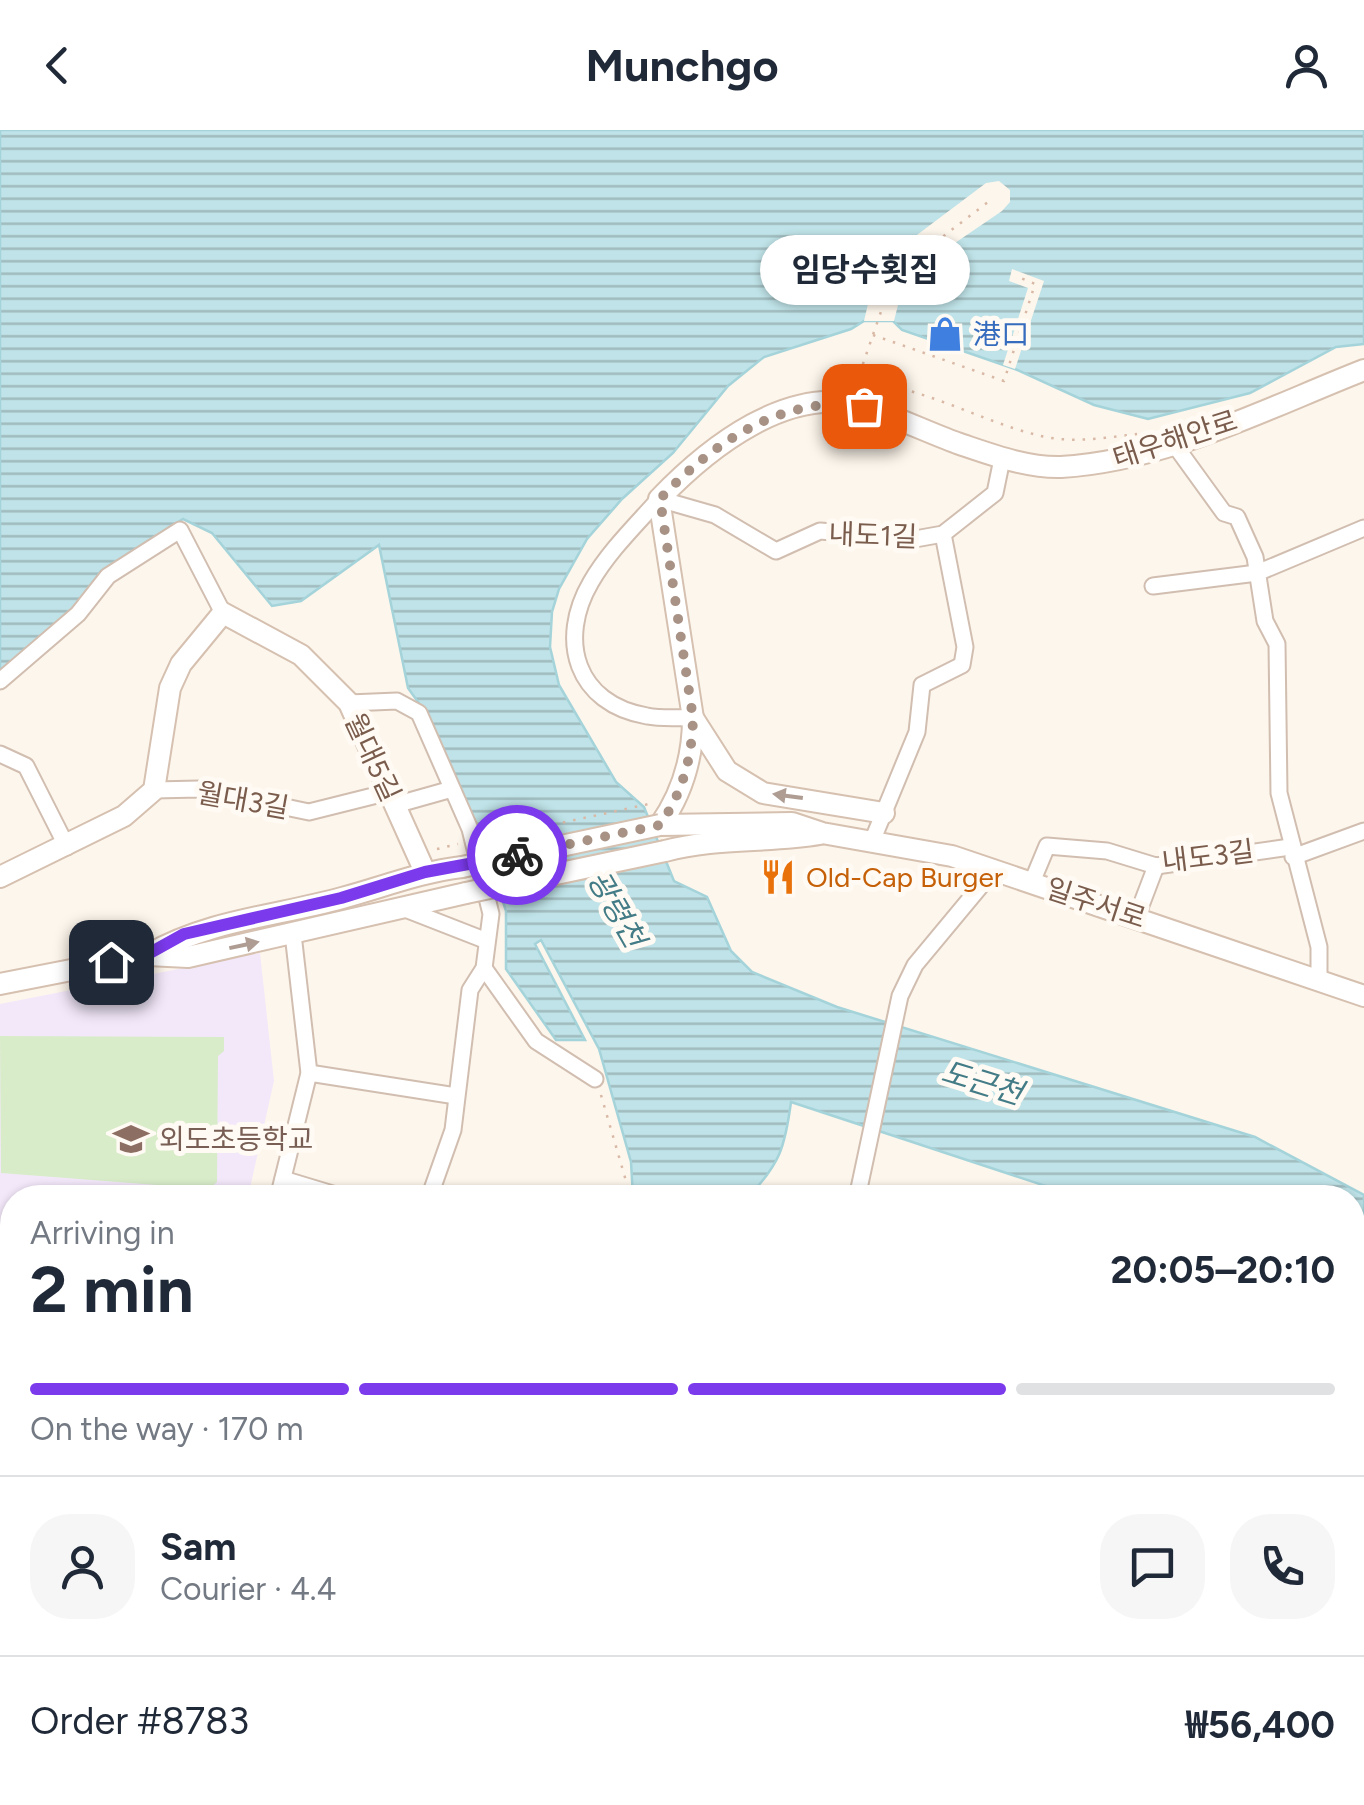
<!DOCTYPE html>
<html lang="en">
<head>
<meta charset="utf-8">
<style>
	:root { --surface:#fff; --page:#f6f6f7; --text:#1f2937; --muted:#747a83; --line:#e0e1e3; --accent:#7c3aed }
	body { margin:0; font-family:Figtree,"Noto Sans KR",sans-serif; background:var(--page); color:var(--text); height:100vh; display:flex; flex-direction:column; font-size:38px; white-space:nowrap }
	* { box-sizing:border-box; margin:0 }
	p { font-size:32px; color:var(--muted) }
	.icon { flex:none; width:55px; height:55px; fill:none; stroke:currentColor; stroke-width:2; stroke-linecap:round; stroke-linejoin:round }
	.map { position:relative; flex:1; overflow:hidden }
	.sheet { position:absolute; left:0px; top:1055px; width:1365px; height:620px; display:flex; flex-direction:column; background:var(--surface); border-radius:40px 40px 0 0; box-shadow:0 2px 8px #0004 }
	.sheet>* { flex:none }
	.pin { position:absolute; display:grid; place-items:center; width:85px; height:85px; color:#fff; margin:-42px; border-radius:20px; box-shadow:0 5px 15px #0006 }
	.courier { position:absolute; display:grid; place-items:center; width:100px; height:100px; margin:-50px; border:8px solid #7c3aed; border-radius:50%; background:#fff; color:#222; box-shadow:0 2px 12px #0007 }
	.bubble { position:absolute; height:70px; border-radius:35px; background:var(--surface); box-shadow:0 2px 8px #0004; font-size:32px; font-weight:700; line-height:70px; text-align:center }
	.head em { font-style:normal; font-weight:700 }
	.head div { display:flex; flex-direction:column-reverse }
	.head { display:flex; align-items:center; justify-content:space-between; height:170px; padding:0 30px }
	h1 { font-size:65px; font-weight:700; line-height:75px }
	.bar { display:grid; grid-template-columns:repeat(4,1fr); gap:15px 10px; align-content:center; height:120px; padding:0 30px }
	.bar i { height:12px; border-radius:8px; background:var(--line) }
	.bar .selected { background:var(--accent) }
	.bar p { grid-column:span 4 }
	.line { display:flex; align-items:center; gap:25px; padding:0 30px; border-top:2px solid var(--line) }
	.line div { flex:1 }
	.round { display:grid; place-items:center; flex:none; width:105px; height:105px; border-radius:40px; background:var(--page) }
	header { display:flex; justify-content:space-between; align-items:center; height:130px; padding:0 30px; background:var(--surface); font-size:45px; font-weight:700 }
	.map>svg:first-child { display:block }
	.education { fill:#f3e8fa }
	.park { fill:url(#park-crowns) }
	.garden { fill:#d8ecc9 }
	.water { fill:url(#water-rules); stroke:#a5d3da; stroke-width:2.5 }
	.pier { fill:#fdf6ec }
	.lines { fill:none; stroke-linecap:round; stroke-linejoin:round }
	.street-casing { stroke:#d1beb0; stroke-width:19 }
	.secondary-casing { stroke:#d6c0b0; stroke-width:24 }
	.path { stroke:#d9b8a5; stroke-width:2.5; stroke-dasharray:2.5 8; stroke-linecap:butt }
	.street { stroke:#fff; stroke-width:15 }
	.secondary { stroke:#fff; stroke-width:20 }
	.secondary-bridge-casing { stroke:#d6c0b0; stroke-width:24; stroke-linecap:butt }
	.secondary-bridge { stroke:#fff; stroke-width:20 }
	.oneway { fill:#af9d94 }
	.done { stroke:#a89285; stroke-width:10; stroke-dasharray:0 18 }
	.route { stroke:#7c3aed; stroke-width:12 }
	.labels { text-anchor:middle; stroke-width:10; stroke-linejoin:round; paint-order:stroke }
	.shop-label { font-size:28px; fill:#366cbe; stroke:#fffaf3; text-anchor:start }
	.street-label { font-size:28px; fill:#7a5c4d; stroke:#fffaf3 }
	.food-label { font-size:28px; fill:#c56008; stroke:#fffaf3; text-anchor:start }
	.education-label { font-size:28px; fill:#785e54; stroke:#fffaf3; text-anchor:start }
	.water-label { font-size:30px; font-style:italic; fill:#437c86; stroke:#fffaf3 }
</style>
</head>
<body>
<header><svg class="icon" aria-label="back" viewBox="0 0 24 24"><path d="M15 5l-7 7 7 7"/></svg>Munchgo<svg class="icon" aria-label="person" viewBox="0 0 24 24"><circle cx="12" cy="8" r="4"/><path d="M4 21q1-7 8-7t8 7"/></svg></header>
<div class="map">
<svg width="1364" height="1675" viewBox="0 0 1364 1675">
	<defs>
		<pattern id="park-crowns" width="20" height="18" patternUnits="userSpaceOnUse" patternTransform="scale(2.5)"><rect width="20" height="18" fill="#d8ecc9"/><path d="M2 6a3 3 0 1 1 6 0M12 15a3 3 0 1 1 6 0" fill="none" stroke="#b4c2a5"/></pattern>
		<pattern id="water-rules" width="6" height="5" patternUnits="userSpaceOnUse" patternTransform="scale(2.5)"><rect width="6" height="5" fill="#bfe3e8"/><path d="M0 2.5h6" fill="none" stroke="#a0bbbe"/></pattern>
	</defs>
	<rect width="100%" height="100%" fill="#fdf6ec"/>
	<path class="education" d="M260,823l14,128 -26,116 -236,1 -2,77 -10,-16v-255z"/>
	<path class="park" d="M12,1558v104l61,1v12h-73v-116z"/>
	<path class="garden" d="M0,906l224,1v14l-6,5 -1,126 -8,7 -208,-16z"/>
	<path class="water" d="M0,0h1364v214l-28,3 -86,46 -102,26 -54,-14 -79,-36 -113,-39 -9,-9h-29l-13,8 -87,28 -36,29 -55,67 -51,46 -35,40 -28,50 -7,23 -2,35 9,38 57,97 28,25 30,74 33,16 24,54 21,21 85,35 418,130 109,58v79l-11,-3 -1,-73 -273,-1 -288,-95c-6,45 -11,62 -43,95h-115l-2,-35 -32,-113 -58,-109 -6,4 50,96h-29l-50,-71v-58l-24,-73 -59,-129 -15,-21 -29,-143 -78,56 -29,5 -60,-73 -29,-14 -82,52 -27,37 -74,63z"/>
	<g class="pier">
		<path d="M999,51l11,9v12l-8,9 -97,66 -11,44h-30l13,-56 109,-82z"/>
		<path d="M1012,139l32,12 -29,88 -12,-4 25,-77 -19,-7z"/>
	</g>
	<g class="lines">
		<defs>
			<g id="street">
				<path d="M1174,314l50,69 13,4 18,40 10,64 12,23 2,149 40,154v33"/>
				<path d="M1153,456l104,-13 107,-45"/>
				<path d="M0,551l78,-67 30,-38 72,-46 43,83"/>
				<path d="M349,573l48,-2 22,12 51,116 21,85 -7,54 -14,22 -17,140 -24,68"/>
				<path d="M693,588c-15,-1 -31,1 -46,-2 -71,-12 -90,-76 -56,-134 18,-31 44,-56 68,-83l56,16 61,36 44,-20 95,8 28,-5 52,-41 7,-34"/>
				<path d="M0,624l26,12 41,81"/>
				<path d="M154,660l45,-1 110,23 80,-20"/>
				<path d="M395,675l57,-16"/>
				<path d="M873,709l44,-107 5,-47 40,-20 3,-18 -22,-113"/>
				<path d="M1293,727l71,-26"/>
				<path d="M1032,752l15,-36 60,5 49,15 134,-19"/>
				<path d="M405,779l82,32"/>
				<path d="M1137,786l19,-50"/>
				<path d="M484,838l52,73 59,38"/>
				<path d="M309,943l147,23"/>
				<path d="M283,1049l63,19"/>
				<path d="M278,1068l31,-125 -16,-139"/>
				<path d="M857,1068l43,-202 15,-31 79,-95"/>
				<path d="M1352,1647l12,10"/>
				<path d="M275,1662l3,13"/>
				<path d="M1165,1675l7,-13"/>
			</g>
			<g id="secondary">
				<path d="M693,588l34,53 36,22 121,20"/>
				<path d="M660,695c23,-33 33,-68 33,-107l-34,-219c49,-51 130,-116 206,-92 31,10 62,25 92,36 33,11 69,25 104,24 105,-6 206,-59 303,-97"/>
				<path d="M660,695l132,-2 30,10 130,23 412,140"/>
				<path d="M665,721c51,-14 103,-8 155,-17"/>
				<path d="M0,747l124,-61 30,-26 16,-102 11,-24 42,-51 78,42 48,48 76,169"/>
				<path d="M150,824c59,-34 127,-38 192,-56 41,-11 78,-26 120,-31"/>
				<path d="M0,854l148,-29 40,2 278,-64"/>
				<path d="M1352,1142l12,-4"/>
				<path d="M0,1215l12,3"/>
				<path d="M0,1471h12"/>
				<path d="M106,1662v13"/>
			</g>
		</defs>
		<use href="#street" class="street-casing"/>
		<use href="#secondary" class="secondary-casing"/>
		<g class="path">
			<path d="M873,205l131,46 31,-97 -19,-8"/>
			<path d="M829,253c69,-11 143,36 208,52 33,9 67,3 100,-1"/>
			<path d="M856,254l38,-110 98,-75"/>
			<path d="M491,708l158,-34"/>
			<path d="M437,719l21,-5"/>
			<path d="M601,965l30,103"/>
		</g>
		<use href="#street" class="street"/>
		<use href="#secondary" class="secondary"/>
		<defs>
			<g id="secondary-bridge">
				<path d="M462,737l198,-42"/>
				<path d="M466,763l199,-42"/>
			</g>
		</defs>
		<use href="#secondary-bridge" class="secondary-bridge-casing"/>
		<use href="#secondary-bridge" class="secondary-bridge"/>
	</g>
	<defs><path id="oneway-solid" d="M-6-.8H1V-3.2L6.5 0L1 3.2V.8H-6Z" transform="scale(2.5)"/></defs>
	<g class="oneway">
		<use href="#oneway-solid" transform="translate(788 666) rotate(-172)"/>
		<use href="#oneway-solid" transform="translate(244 815) rotate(-12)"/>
	</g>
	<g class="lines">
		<path class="done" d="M517,725l143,-30c23,-33 32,-68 33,-107l-33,-219c54,-57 122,-104 204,-93"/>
		<path class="route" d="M111,832l37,-8 36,-20 157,-36 84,-26 92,-17"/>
	</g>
	<defs>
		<symbol id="shop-bare" viewBox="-9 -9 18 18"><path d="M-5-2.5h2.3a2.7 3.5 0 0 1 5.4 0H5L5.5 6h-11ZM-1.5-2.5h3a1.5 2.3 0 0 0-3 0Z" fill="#3f7fe0" stroke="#fffaf3" stroke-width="2.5" paint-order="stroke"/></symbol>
		<symbol id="restaurant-bare" viewBox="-9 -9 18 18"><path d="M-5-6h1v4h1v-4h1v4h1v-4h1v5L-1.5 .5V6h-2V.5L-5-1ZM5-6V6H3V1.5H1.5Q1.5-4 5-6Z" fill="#e8710a" stroke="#fffaf3" stroke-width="2.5" paint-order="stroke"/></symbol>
		<symbol id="school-bare" viewBox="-9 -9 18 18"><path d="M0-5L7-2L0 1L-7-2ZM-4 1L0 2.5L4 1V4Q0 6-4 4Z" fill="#8d6e63" stroke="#fffaf3" stroke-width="2.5" paint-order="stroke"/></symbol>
	</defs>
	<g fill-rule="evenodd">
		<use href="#shop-bare" x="920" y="179" width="50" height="50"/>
		<use href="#restaurant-bare" x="753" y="722" width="50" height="50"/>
		<use href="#school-bare" x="106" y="984" width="50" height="50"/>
	</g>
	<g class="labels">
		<g class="shop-label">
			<text x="973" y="214">港口</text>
		</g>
		<g class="street-label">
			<text transform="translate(1175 309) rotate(-18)" y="10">태우해안로</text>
			<text transform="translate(873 405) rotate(2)" y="10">내도1길</text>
			<text transform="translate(373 627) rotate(65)" y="10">월대5길</text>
			<text transform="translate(243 670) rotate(10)" y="10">월대3길</text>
			<text transform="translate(1208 726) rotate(-7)" y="10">내도3길</text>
			<text transform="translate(1096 773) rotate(18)" y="10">일주서로</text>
		</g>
		<g class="food-label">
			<text x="806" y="757">Old-Cap Burger</text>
		</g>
		<g class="education-label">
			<text x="159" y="1019">외도초등학교</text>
		</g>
		<g class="water-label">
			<text transform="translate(616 779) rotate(60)" y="10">광령천</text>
			<text transform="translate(982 953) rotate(17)" y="10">도근천</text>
		</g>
	</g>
</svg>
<div class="pin" style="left:864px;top:276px;background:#ea580c"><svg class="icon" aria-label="bag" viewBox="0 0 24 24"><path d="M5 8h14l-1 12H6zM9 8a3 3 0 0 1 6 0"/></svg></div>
<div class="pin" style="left:111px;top:832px;background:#1f2937"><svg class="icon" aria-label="home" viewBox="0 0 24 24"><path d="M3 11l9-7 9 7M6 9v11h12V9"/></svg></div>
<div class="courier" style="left:517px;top:725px"><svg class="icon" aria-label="bike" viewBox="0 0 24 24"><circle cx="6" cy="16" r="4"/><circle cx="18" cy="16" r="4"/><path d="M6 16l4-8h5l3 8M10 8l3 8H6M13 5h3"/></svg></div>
<div class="bubble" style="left:760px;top:105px;width:210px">임당수횟집</div>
<section class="sheet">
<div class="head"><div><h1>2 min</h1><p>Arriving in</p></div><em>20:05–20:10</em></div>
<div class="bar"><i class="selected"></i><i class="selected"></i><i class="selected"></i><i></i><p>On the way · 170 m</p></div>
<div class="line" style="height:180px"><a class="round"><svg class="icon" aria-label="person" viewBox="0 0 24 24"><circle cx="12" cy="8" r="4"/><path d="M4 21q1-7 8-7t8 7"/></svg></a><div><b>Sam</b><p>Courier · 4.4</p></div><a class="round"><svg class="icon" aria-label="chat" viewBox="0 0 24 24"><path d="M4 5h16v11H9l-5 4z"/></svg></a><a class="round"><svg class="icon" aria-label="phone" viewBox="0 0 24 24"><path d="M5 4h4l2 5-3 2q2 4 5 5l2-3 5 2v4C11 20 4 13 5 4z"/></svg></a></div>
<div class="line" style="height:130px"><div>Order #8783</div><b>₩56,400</b></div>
</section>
</div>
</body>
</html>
